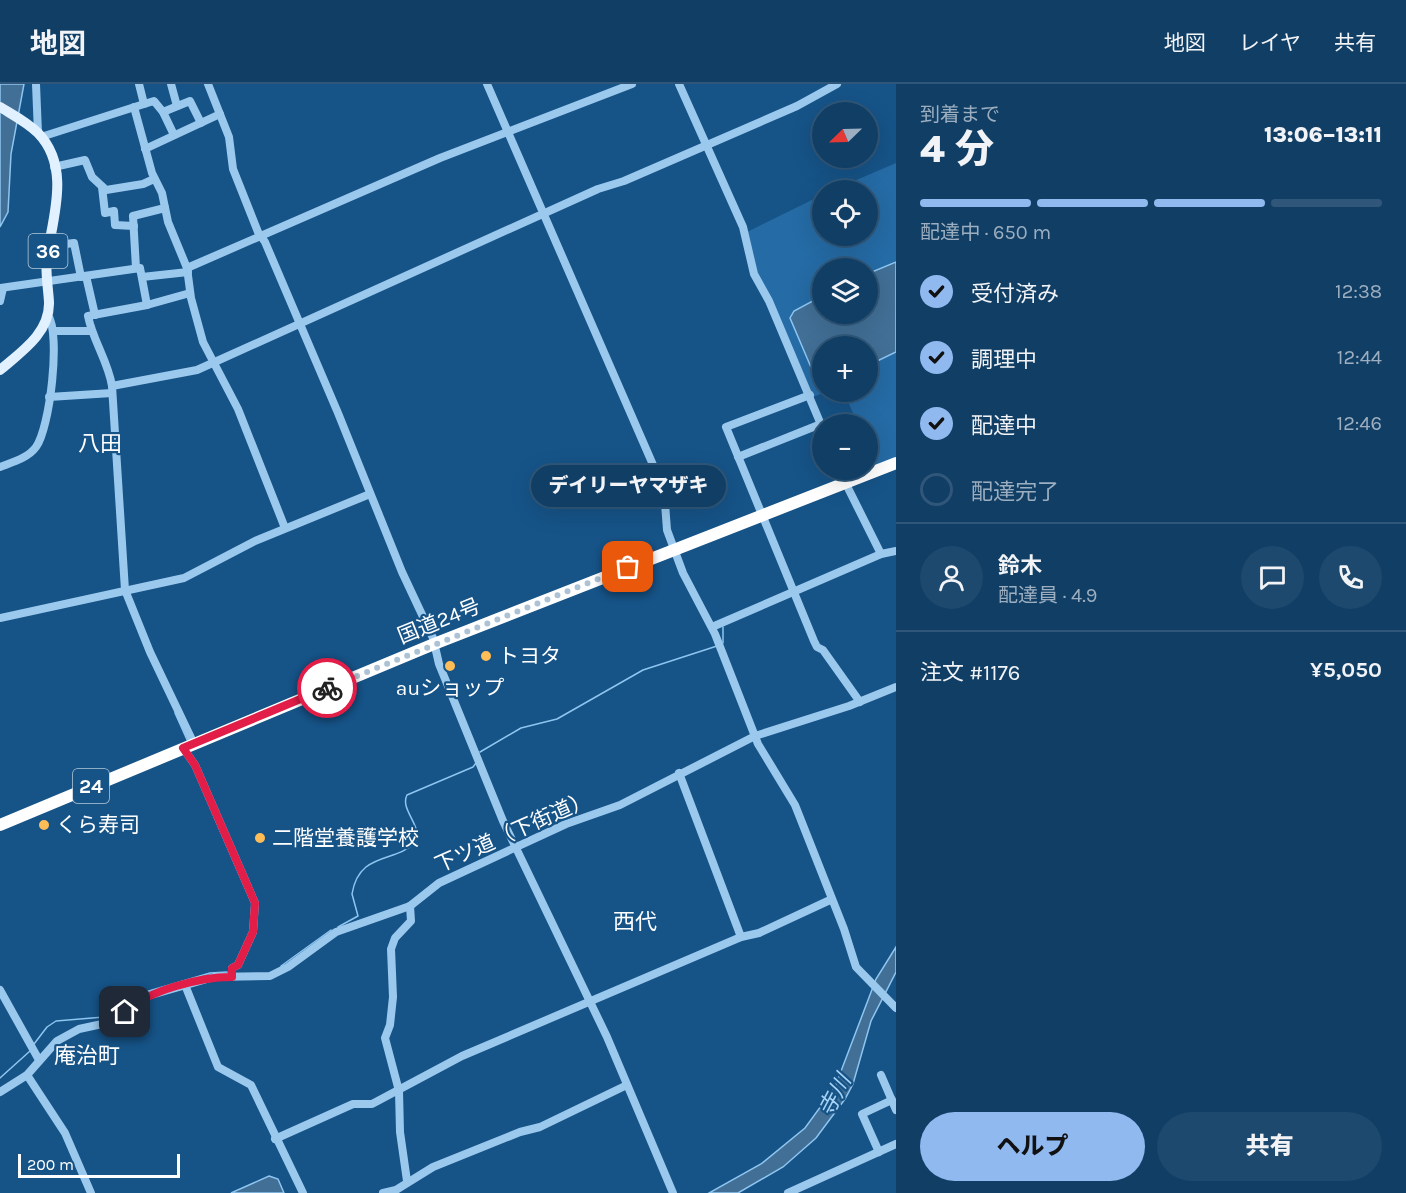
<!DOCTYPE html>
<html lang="ja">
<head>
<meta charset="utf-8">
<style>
	:root { --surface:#103e65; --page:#1e496e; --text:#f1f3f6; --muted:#9caebf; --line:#305779; --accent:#90b9f0 }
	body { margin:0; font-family:Karla,"Noto Sans JP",sans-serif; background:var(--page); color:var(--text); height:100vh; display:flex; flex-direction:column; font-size:22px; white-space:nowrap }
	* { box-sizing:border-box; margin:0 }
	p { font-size:20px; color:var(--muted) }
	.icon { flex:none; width:33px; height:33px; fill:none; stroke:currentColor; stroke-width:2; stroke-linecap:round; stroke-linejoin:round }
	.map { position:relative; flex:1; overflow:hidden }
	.sheet { display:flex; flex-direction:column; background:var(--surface); width:510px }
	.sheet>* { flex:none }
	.needle { width:39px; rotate:247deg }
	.tools { position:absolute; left:812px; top:18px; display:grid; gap:12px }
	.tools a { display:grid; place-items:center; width:66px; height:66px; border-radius:50%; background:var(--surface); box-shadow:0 6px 24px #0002,0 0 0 2px var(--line); font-size:30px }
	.scale { position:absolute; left:18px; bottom:15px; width:162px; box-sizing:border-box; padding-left:6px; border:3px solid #fff; border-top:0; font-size:16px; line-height:21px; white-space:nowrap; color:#fff; -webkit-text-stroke:4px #165387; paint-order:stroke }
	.pin { position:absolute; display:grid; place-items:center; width:51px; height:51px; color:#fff; margin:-26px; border-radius:12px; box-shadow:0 3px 9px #0006 }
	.courier { position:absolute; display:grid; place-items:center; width:60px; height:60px; margin:-30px; border:4px solid #e11d48; border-radius:50%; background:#fff; color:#222; box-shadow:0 2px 8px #0007 }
	.bubble { position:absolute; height:42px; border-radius:21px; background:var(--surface); box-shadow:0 6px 24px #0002,0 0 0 2px var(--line); font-size:20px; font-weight:800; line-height:42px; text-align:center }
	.head em { font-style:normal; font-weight:800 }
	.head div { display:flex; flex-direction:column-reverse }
	.head { display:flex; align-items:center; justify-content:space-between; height:102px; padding:0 24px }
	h1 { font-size:39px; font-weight:800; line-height:45px }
	.bar { display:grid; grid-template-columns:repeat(4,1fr); gap:9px 6px; align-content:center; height:72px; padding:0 24px }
	.bar i { height:8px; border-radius:4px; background:var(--line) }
	.bar .active { background:var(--accent) }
	.bar p { grid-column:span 4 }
	.line { display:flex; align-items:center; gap:15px; padding:0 24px; border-top:2px solid var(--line) }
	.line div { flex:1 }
	.round { display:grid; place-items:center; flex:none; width:63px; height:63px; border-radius:32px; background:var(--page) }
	ol { padding:0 24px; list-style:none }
	li { display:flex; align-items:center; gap:18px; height:66px }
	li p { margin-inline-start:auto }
	li .icon { padding:6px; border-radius:50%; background:var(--accent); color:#111; stroke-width:4 }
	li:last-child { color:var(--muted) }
	li i { width:33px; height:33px; border:3px solid var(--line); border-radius:50% }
	.action { display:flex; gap:12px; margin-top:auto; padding:12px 24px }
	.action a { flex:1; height:69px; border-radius:36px; background:var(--accent); color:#111; font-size:24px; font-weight:800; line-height:69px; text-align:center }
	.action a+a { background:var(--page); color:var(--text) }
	header { display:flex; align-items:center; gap:36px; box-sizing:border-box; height:84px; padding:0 30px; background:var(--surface); border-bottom:2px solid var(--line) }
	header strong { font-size:28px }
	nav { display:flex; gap:33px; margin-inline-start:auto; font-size:21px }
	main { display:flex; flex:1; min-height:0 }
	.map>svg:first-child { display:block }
	.green { fill:#256ba5; fill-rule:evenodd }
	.water { fill:#426f96; stroke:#8ec6f1; stroke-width:1.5 }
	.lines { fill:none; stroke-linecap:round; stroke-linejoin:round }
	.stream { stroke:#8ec6f1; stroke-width:1.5 }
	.minor { stroke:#9bc9ee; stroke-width:8 }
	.major { stroke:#e2f1ff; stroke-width:10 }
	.highway { stroke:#fff; stroke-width:12 }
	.done { stroke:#adc3d5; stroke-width:6; stroke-dasharray:0 10.8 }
	.route { stroke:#e11d48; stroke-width:8 }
	.poi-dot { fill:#ffbd58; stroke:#165387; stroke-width:2 }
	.labels { text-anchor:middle; stroke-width:4.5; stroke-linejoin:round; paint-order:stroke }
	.shield { fill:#165387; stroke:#b9cbdb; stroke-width:1.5 }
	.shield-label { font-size:20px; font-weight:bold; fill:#fff }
	.street-label { font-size:21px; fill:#fff; stroke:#165387 }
	.poi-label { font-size:21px; fill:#fff; stroke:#165387; text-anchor:start }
	.neighbourhood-label { font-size:22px; fill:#fff; stroke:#165387 }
	.water-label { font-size:22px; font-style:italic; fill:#a7d3f6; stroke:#165387 }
</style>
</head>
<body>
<header>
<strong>地図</strong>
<nav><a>地図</a><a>レイヤ</a><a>共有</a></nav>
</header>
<main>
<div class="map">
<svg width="896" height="1109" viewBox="0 0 896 1109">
	<rect width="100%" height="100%" fill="#165387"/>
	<path class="green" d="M896,79v295l-29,11v-45h-13l3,-1 -13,-31h23v-46h-45v46h4l-13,5 -57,-124 -9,-41 75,-37v41h45v-46h-34zM822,184h45v46h-45z"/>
	<g class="water">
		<path d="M0,0h24l-13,70 -3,58 -8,15z"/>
		<path d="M896,178v90l-29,14v-20h-45v35l-6,-2 -26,-61 4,-7 28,-15v18h45v-40z"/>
		<path d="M896,863v25l-25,49 -18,63 -8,15 -29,39 -33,29 -45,26h-29l52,-29 44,-36 30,-41 41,-108z"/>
		<path d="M269,1092l9,3 6,14h-53z"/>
	</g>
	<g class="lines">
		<g class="stream">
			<path d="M723,559v-16"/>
			<path d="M175,629l13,29"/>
			<path d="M480,668l41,-24 36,-9 86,-49 74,-24"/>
			<path d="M338,843l20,-11 -6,-22c7,-43 44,-31 62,-51 12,-14 -15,-33 -7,-48l66,-28 3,-4"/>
			<path d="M281,882l50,-36"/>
			<path d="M34,960l13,-17 9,-6 48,-4 38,-24 68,-20 17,-1"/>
			<path d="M0,994l30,-27"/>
		</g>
		<g class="minor">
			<path d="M36,0l2,49"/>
			<path d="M171,0l6,22"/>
			<path d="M208,0l21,53 4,32 25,63 7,10 73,171 64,159 31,66 6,26 64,157 104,216 66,156"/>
			<path d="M487,0l177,406 3,40 16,43 32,61 43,110 37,61 49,124 12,38 40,41"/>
			<path d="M679,0l64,143 11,47 15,27 53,126"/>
			<path d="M144,20l10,-3 9,11 11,23"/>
			<path d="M134,23l18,66 10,20 6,29 19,46 4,30 12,44 35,67 47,119"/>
			<path d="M163,28l27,-11 11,22"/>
			<path d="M41,53l103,-33 -5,-20"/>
			<path d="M145,65l75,-35"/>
			<path d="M54,83l31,-7 7,17 14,13 37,-6 11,-5"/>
			<path d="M102,103l3,26 9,-2 1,14 19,1"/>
			<path d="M49,162l25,-3 7,34"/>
			<path d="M136,184l-3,-52 32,-8"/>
			<path d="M187,184l253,-110 192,-74"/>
			<path d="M86,192l9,39"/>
			<path d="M142,193l46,-5"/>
			<path d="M0,204l140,-20 7,37"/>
			<path d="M190,209l-43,12 -59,11c5,25 20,45 24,70l13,204 25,62 44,92"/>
			<path d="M0,217l3,-13"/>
			<path d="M54,247h37"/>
			<path d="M112,302l85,-16 401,-181 26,-8 173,-75 40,-22"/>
			<path d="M810,311l-84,32 88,214 3,6 6,3 37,52"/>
			<path d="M49,313l63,-4"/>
			<path d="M738,373l83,-33"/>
			<path d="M0,383c13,-5 28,-9 36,-20 14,-19 25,-113 12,-132"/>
			<path d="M839,386l42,84"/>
			<path d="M0,534l184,-40 71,-37 115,-47"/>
			<path d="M712,543l169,-73 15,-3"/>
			<path d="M183,664l12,17 60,138 -2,29 -15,33 -6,3v9"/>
			<path d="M679,689l62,164"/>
			<path d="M185,901l33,82 33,18 52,108"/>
			<path d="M0,906l39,70"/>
			<path d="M27,991l38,58 26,60"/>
			<path d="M881,991l15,35"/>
			<path d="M0,1008l27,-17 30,-34 22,-12 37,-8 28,-24 70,-20 56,-1 18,-9 48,-35 74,-26 29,-23 127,-59 54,-19 135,-69 94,-30 47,-19"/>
			<path d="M275,1055l78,-35h19l90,-48 279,-119 18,-4 71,-33"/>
			<path d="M879,1068l-17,-38 30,-14"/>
			<path d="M407,1097l-7,-49 -1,-41 -14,-53 5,-13 3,-28 -2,-48 4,-11 16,-17 -1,-15"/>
			<path d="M383,1109l13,-3 37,-23 87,-35 20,-5 87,-42"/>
			<path d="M788,1109l108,-49"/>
		</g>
		<path class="major" d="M0,23c13,8 27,15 38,26 33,34 15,84 9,123 -2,15 1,30 2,46 1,31 -28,50 -49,68"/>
		<path class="highway" d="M0,741l434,-181 462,-181"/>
	</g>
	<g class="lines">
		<path class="done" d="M327,604l301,-121"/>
		<path class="route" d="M125,928c24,-22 75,-35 107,-35v-9l6,-3 15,-33 2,-29 -60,-138 -12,-17 144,-60"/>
	</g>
	<g class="poi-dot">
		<circle cx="486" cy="572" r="6"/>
		<circle cx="450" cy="582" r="6"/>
		<circle cx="44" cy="741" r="6"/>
		<circle cx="260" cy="754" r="6"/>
	</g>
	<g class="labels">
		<g class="shield">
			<rect x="28.5" y="150" width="39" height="34" rx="4.5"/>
			<rect x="73" y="685" width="36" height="34" rx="4.5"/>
		</g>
		<g class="shield-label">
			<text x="48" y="174">36</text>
			<text x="91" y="709">24</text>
		</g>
		<g class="street-label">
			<text transform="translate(439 537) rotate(-22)" y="7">国道24号</text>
			<text transform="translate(513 748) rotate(-24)" y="7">下ツ道（下街道）</text>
		</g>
		<g class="poi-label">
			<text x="498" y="579">トヨタ</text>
			<text x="450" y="611" text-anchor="middle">auショップ</text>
			<text x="56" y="748">くら寿司</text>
			<text x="272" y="761">二階堂養護学校</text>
		</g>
		<g class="neighbourhood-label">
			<text x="100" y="367">八田</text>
			<text x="635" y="845">西代</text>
			<text x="87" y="979">庵治町</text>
		</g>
		<g class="water-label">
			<text transform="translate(834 1011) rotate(-62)" y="8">寺川</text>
		</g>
	</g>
</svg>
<div class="tools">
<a><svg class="needle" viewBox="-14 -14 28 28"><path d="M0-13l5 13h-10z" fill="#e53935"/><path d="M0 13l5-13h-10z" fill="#9caebf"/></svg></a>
<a><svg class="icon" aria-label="locate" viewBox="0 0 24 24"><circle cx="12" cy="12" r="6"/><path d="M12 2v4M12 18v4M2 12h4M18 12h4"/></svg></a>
<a><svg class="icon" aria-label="layers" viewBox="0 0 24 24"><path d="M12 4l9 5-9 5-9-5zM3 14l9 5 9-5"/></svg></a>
<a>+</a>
<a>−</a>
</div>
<div class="scale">200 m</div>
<div class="pin" style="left:628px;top:483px;background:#ea580c"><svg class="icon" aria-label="bag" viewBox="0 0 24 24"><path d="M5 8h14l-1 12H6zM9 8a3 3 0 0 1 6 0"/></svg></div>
<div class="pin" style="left:125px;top:928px;background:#1f2937"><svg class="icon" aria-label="home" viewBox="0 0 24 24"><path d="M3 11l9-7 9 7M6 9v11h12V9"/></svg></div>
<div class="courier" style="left:327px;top:604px"><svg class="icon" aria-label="bike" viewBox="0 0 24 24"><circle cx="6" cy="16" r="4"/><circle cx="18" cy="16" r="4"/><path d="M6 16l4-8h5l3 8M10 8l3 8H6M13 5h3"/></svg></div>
<div class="bubble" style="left:531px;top:381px;width:195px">デイリーヤマザキ</div>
</div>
<section class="sheet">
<div class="head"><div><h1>4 分</h1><p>到着まで</p></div><em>13:06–13:11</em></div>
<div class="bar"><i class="active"></i><i class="active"></i><i class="active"></i><i></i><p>配達中 · 650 m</p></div>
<ol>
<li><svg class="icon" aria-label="check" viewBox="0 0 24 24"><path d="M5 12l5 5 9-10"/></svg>受付済み<p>12:38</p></li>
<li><svg class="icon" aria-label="check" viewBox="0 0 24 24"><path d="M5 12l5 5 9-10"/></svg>調理中<p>12:44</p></li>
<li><svg class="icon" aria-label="check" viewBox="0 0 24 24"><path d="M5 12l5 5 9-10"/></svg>配達中<p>12:46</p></li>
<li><i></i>配達完了</li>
</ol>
<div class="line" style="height:108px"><a class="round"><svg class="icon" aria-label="person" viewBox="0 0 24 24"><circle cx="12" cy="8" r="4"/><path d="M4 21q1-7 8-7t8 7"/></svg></a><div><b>鈴木</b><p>配達員 · 4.9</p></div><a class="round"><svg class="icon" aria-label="chat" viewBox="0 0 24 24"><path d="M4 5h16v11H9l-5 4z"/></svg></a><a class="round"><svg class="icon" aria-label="phone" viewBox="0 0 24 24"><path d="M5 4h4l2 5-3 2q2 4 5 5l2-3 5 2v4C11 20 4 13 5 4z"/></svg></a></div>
<div class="line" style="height:78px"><div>注文 #1176</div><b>¥5,050</b></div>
<div class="action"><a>ヘルプ</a><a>共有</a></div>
</section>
</main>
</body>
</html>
